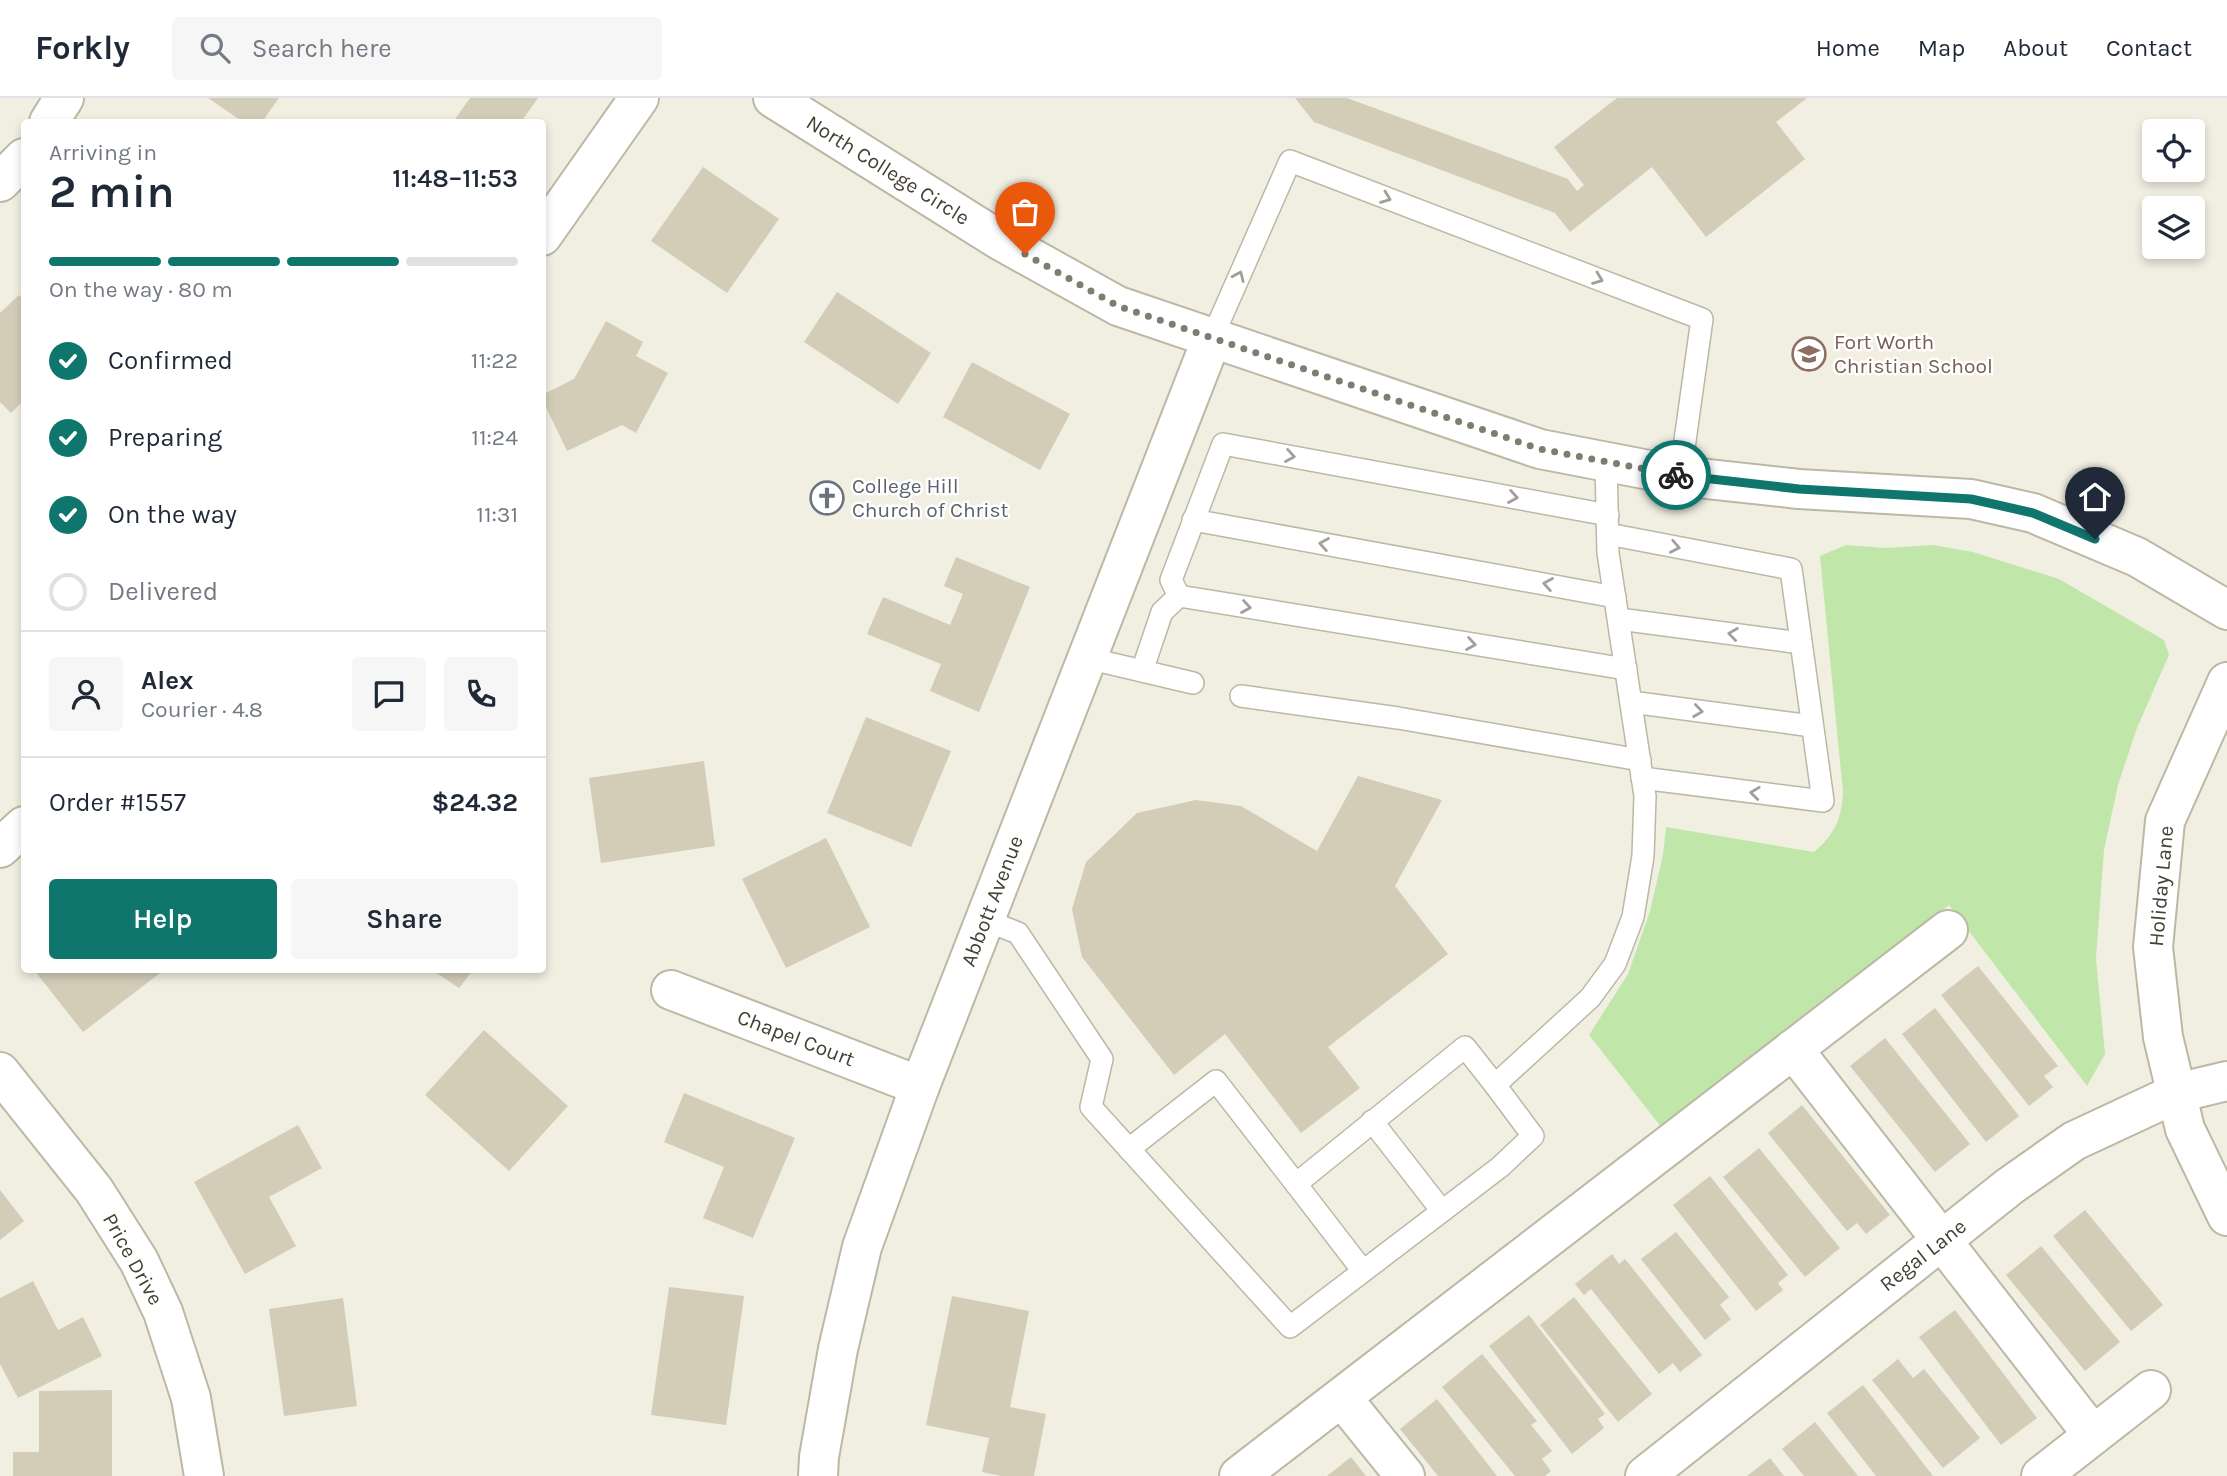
<!DOCTYPE html>
<html lang="en">
<head>
<meta charset="utf-8">
<style>
	:root { --surface:#fff; --page:#f6f6f7; --text:#1f2937; --muted:#747a83; --line:#e0e1e3; --accent:#0f766e }
	body { margin:0; font-family:Karla,sans-serif; background:var(--page); color:var(--text); height:100vh; display:flex; flex-direction:column; font-size:26px; white-space:nowrap }
	* { box-sizing:border-box; margin:0 }
	p { font-size:23px; color:var(--muted) }
	.icon { flex:none; width:38px; height:38px; fill:none; stroke:currentColor; stroke-width:2; stroke-linecap:round; stroke-linejoin:round }
	.map { position:relative; flex:1; overflow:hidden }
	.side { position:absolute; left:21px; top:21px; width:525px; height:854px; display:flex; flex-direction:column; background:var(--surface); border-radius:7px; box-shadow:0 4px 10px #0003 }
	.side>* { flex:none }
	.fabs { position:absolute; left:2142px; top:21px; display:grid; gap:14px }
	.fabs a { display:grid; place-items:center; width:63px; height:63px; border-radius:7px; background:var(--surface); box-shadow:0 4px 10px #0003; font-size:35px }
	.pin { position:absolute; display:grid; place-items:center; width:60px; height:60px; color:#fff; margin:-72px -30px; border-radius:50% 50% 50% 0; rotate:-45deg; box-shadow:0 0 7px #0007 }
	.pin .icon { rotate:45deg }
	.courier { position:absolute; display:grid; place-items:center; width:70px; height:70px; margin:-35px; border:5px solid #0f766e; border-radius:50%; background:#fff; color:#222; box-shadow:0 2px 9px #0007 }
	.head em { font-style:normal; font-weight:600 }
	.head div { display:flex; flex-direction:column-reverse }
	.head { display:flex; align-items:center; justify-content:space-between; height:119px; padding:0 28px }
	h1 { font-size:46px; font-weight:600; line-height:52px }
	.bar { display:grid; grid-template-columns:repeat(4,1fr); gap:10px 7px; align-content:center; height:84px; padding:0 28px }
	.bar i { height:9px; border-radius:5px; background:var(--line) }
	.bar .active { background:var(--accent) }
	.bar p { grid-column:span 4 }
	.line { display:flex; align-items:center; gap:18px; padding:0 28px; border-top:2px solid var(--line) }
	.line div { flex:1 }
	.round { display:grid; place-items:center; flex:none; width:74px; height:74px; border-radius:7px; background:var(--page) }
	ol { padding:0 28px; list-style:none }
	li { display:flex; align-items:center; gap:21px; height:77px }
	li p { margin-inline-start:auto }
	li .icon { padding:7px; border-radius:50%; background:var(--accent); color:#fff; stroke-width:4 }
	li:last-child { color:var(--muted) }
	li i { width:38px; height:38px; border:4px solid var(--line); border-radius:50% }
	.action { display:flex; gap:14px; margin-top:auto; padding:14px 28px }
	.action a { flex:1; height:80px; border-radius:7px; background:var(--accent); color:#fff; font-size:28px; font-weight:600; line-height:80px; text-align:center }
	.action a+a { background:var(--page); color:var(--text) }
	header { display:flex; align-items:center; gap:42px; box-sizing:border-box; height:98px; padding:0 35px; background:var(--surface); border-bottom:2px solid var(--line) }
	header strong { font-size:33px }
	nav { display:flex; gap:38px; margin-inline-start:auto; font-size:24px }
	.search { width:490px; height:63px; background:var(--page); display:flex; align-items:center; gap:18px; box-sizing:border-box; padding:0 24px; border-radius:7px; color:var(--muted); font-size:26px }
	.map>svg:first-child { display:block }
	.green { fill:#c1e6aa }
	.building { fill:#d3cdb8 }
	.lines { fill:none; stroke-linecap:round; stroke-linejoin:round }
	.service-casing { stroke:#bcb8a5; stroke-width:24 }
	.minor-casing { stroke:#bcb8a5; stroke-width:42 }
	.tertiary-casing { stroke:#bcb8a5; stroke-width:42 }
	.service { stroke:#fff; stroke-width:21 }
	.minor { stroke:#fff; stroke-width:38 }
	.tertiary { stroke:#fff; stroke-width:38 }
	.oneway { stroke:#a19f99 }
	.done { stroke:#807d70; stroke-width:7; stroke-dasharray:0 12.6 }
	.route { stroke:#0f766e; stroke-width:9 }
	.labels { text-anchor:middle; stroke-width:5; stroke-linejoin:round; paint-order:stroke }
	.street-label { font-size:21px; fill:#433f33; stroke:#fff }
	.education-label { font-size:21px; fill:#785e54; stroke:#fff; text-anchor:start }
	.worship-label { font-size:21px; fill:#5b616d; stroke:#fff; text-anchor:start }
</style>
</head>
<body>
<header>
<strong>Forkly</strong>
<div class="search"><svg class="icon" aria-label="search" viewBox="0 0 24 24"><circle cx="10" cy="10" r="6"/><path d="M15 15l6 6"/></svg>Search here</div>
<nav><a>Home</a><a>Map</a><a>About</a><a>Contact</a></nav>
</header>
<div class="map">
<svg width="2227" height="1378" viewBox="0 0 2227 1378">
	<rect width="100%" height="100%" fill="#f1efe2"/>
	<path class="green" d="M1846,447l40,3 47,-3 40,7 86,27 105,61 5,15 -32,73 -19,57 -14,65 -8,108 9,96 -18,32 -138,-181 -287,223 -73,-93 39,-61 22,-63 13,-56 3,-28 148,25c21,-18 27,-32 29,-59l-23,-237z"/>
	<g class="building">
		<path d="M208,0h71l-17,24h-19z"/>
		<path d="M470,0h68l-17,24h-68z"/>
		<path d="M1295,0h52l221,81 9,12 7,-6 -30,-38 63,-49h190l-31,24 29,37 -99,78 -54,-70 -82,65 -15,-19 -241,-91z"/>
		<path d="M703,69l76,52 -52,74 -76,-52z"/>
		<path d="M837,194l94,61 -33,51 -94,-62z"/>
		<path d="M19,197l5,6v99l-13,13 -11,-11v-89z"/>
		<path d="M606,223l37,21 -7,14 32,17 -32,60 -14,-8 -55,26 -25,-52v-4l32,-16z"/>
		<path d="M972,264l98,52 -30,56 -97,-53z"/>
		<path d="M956,459l74,30 -51,125 -49,-21 11,-27 -74,-30 16,-37 67,28 13,-31 -19,-8z"/>
		<path d="M866,619l85,34 -40,96 -84,-34z"/>
		<path d="M704,663l11,85 -114,17 -12,-85z"/>
		<path d="M1358,678l84,24 -47,86 53,68 -120,93 32,41 -59,45 -76,-99 -51,41 -92,-118 -10,-48 14,-47 51,-49 59,-13 45,6 76,45z"/>
		<path d="M826,740l44,89 -84,41 -44,-89z"/>
		<path d="M1978,868l80,100 -14,10 9,11 -24,19 -88,-111z"/>
		<path d="M34,872h130l-81,62z"/>
		<path d="M432,872h41l-14,18z"/>
		<path d="M1935,910l84,108 -33,26 -84,-108z"/>
		<path d="M484,932l84,76 -59,65 -84,-76z"/>
		<path d="M1885,940l85,106 -35,28 -85,-106z"/>
		<path d="M684,995l111,45 -42,100 -50,-20 21,-51 -60,-25z"/>
		<path d="M1802,1007l88,110 -24,19 -9,-11 -10,8 -79,-98z"/>
		<path d="M298,1027l24,43 -53,29 27,49 -51,28 -51,-92z"/>
		<path d="M1759,1050l81,100 -35,29 -82,-100z"/>
		<path d="M1710,1078l78,99 -10,8 5,7 -27,21 -83,-106z"/>
		<path d="M0,1092l24,31 -24,19z"/>
		<path d="M2085,1112l78,95 -32,26 -78,-95z"/>
		<path d="M1676,1134l53,65 -9,8 11,14 -26,21 -64,-81z"/>
		<path d="M2041,1148l79,96 -35,29 -79,-96z"/>
		<path d="M1612,1156l7,10 6,-5 77,96 -22,17 -7,-9 -14,11 -68,-85 -7,6 -9,-11z"/>
		<path d="M33,1183l25,49 25,-13 19,39 -84,42 -18,-34v-66z"/>
		<path d="M669,1189l75,9 -18,129 -75,-10z"/>
		<path d="M952,1198l77,15 -19,96 36,7 -12,62h-33l-19,-4 7,-34 -63,-13z"/>
		<path d="M1574,1199l78,97 -34,28 -78,-97z"/>
		<path d="M343,1200l14,108 -73,10 -15,-107z"/>
		<path d="M1955,1212l82,108 -36,27 -82,-108z"/>
		<path d="M1529,1217l76,99 -7,5 6,9 -32,26 -83,-108z"/>
		<path d="M1482,1256l55,67 -6,4 21,26 -10,8 9,12 -6,5h-30l-73,-89z"/>
		<path d="M1898,1261l15,19 11,-9 56,69 -37,30 -71,-88z"/>
		<path d="M1863,1287l70,91h-57l-49,-63z"/>
		<path d="M112,1292v86h-99v-24h26v-61z"/>
		<path d="M1437,1301l60,77h-59l-38,-47z"/>
		<path d="M1815,1324l43,54h-54l-22,-27z"/>
		<path d="M1351,1359l15,19h-39z"/>
		<path d="M1770,1360l14,18h-37z"/>
	</g>
	<g class="lines">
		<defs>
			<g id="service">
				<path d="M1212,240l78,-177 412,158 -22,157"/>
				<path d="M1193,422l422,77"/>
				<path d="M1608,436l183,35 32,232 -181,-23"/>
				<path d="M1179,498l-8,-16 52,-136 385,71"/>
				<path d="M1179,498l447,73"/>
				<path d="M1619,521l182,24"/>
				<path d="M1087,560l106,25"/>
				<path d="M1142,573l20,-59 17,-16"/>
				<path d="M1241,598l157,22 242,42"/>
				<path d="M1631,604l181,24"/>
				<path d="M985,822l33,13 84,126 -11,48 199,220 210,-160 33,-31 -38,-51 95,-87 25,-34 18,-47 10,-61 2,-60 -37,-243 -2,-92"/>
				<path d="M1372,1023l70,90"/>
				<path d="M1129,1051l87,-68 80,103 169,-137 30,38"/>
				<path d="M1296,1086l67,87"/>
			</g>
			<g id="minor">
				<path d="M49,24l15,-24"/>
				<path d="M0,84l24,-24"/>
				<path d="M542,138l97,-138"/>
				<path d="M0,750l24,-22"/>
				<path d="M671,892l249,96"/>
				<path d="M1793,951l300,386"/>
				<path d="M0,974l94,118 45,71 24,51 28,86 13,78"/>
				<path d="M1342,1300l63,78"/>
				<path d="M818,1378l1,-19 19,-108 24,-102 58,-161 292,-748"/>
				<path d="M1239,1378l709,-546"/>
				<path d="M1645,1378l365,-290 64,-45 103,-48 50,-12"/>
				<path d="M2041,1378l110,-86"/>
			</g>
			<g id="tertiary">
				<path d="M773,0l228,143 117,65 422,143 140,27 119,13 172,10 62,14 104,44 90,53"/>
				<path d="M2227,584l-62,139 -12,126 10,90 22,92 42,87"/>
			</g>
		</defs>
		<use href="#service" class="service-casing"/>
		<use href="#minor" class="minor-casing"/>
		<use href="#tertiary" class="tertiary-casing"/>
		<use href="#service" class="service"/>
		<use href="#minor" class="minor"/>
		<use href="#tertiary" class="tertiary"/>
	</g>
	<defs><path id="oneway-chevron" d="M-2-3.5L2.5 0L-2 3.5" fill="none" stroke-width="1.6" stroke-linecap="round" stroke-linejoin="round" transform="scale(1.75)"/></defs>
	<g class="oneway">
		<use href="#oneway-chevron" transform="translate(1386 100) rotate(21)"/>
		<use href="#oneway-chevron" transform="translate(1239 178) rotate(-66)"/>
		<use href="#oneway-chevron" transform="translate(1598 181) rotate(21)"/>
		<use href="#oneway-chevron" transform="translate(1290 358) rotate(10)"/>
		<use href="#oneway-chevron" transform="translate(1513 399) rotate(10)"/>
		<use href="#oneway-chevron" transform="translate(1324 446) rotate(-170)"/>
		<use href="#oneway-chevron" transform="translate(1675 449) rotate(11)"/>
		<use href="#oneway-chevron" transform="translate(1548 486) rotate(-170)"/>
		<use href="#oneway-chevron" transform="translate(1246 509) rotate(9)"/>
		<use href="#oneway-chevron" transform="translate(1733 536) rotate(-172)"/>
		<use href="#oneway-chevron" transform="translate(1471 546) rotate(9)"/>
		<use href="#oneway-chevron" transform="translate(1698 613) rotate(8)"/>
		<use href="#oneway-chevron" transform="translate(1755 695) rotate(-173)"/>
	</g>
	<g class="lines">
		<path class="done" d="M1025,156l93,52 422,143 136,26"/>
		<path class="route" d="M1676,377l123,14 172,10 62,14 62,26"/>
	</g>
	<defs>
		<symbol id="school-ring" viewBox="-11 -11 22 22"><circle r="9.5" fill="#fff" stroke="#8d6e63" stroke-width="1.5"/><path d="M0-5L7-2L0 1L-7-2ZM-4 1L0 2.5L4 1V4Q0 6-4 4Z" fill="#8d6e63"/></symbol>
		<symbol id="church-ring" viewBox="-11 -11 22 22"><circle r="9.5" fill="#fff" stroke="#6b7280" stroke-width="1.5"/><path d="M-1.2-6h2.4v3.5h3.3v2.4h-3.3V6h-2.4V-.1h-3.3v-2.4h3.3Z" fill="#6b7280"/></symbol>
	</defs>
	<g fill-rule="evenodd">
		<use href="#school-ring" x="1790" y="237" width="38" height="38"/>
		<use href="#church-ring" x="808" y="381" width="38" height="38"/>
	</g>
	<g class="labels">
		<g class="street-label">
			<text transform="translate(888 72) rotate(32)" y="7">North College Circle</text>
			<text transform="translate(2161 788) rotate(-85)" y="7">Holiday Lane</text>
			<text transform="translate(992 803) rotate(-69)" y="7">Abbott Avenue</text>
			<text transform="translate(796 940) rotate(21)" y="7">Chapel Court</text>
			<text transform="translate(1923 1157) rotate(-38)" y="7">Regal Lane</text>
			<text transform="translate(133 1161) rotate(61)" y="7">Price Drive</text>
		</g>
		<g class="education-label">
			<text x="1834" y="251">Fort Worth<tspan x="1834" dy="24">Christian School</tspan></text>
		</g>
		<g class="worship-label">
			<text x="852" y="395">College Hill<tspan x="852" dy="24">Church of Christ</tspan></text>
		</g>
	</g>
</svg>
<div class="fabs">
<a><svg class="icon" aria-label="locate" viewBox="0 0 24 24"><circle cx="12" cy="12" r="6"/><path d="M12 2v4M12 18v4M2 12h4M18 12h4"/></svg></a>
<a><svg class="icon" aria-label="layers" viewBox="0 0 24 24"><path d="M12 4l9 5-9 5-9-5zM3 14l9 5 9-5"/></svg></a>
</div>
<div class="pin" style="left:1025px;top:156px;background:#ea580c"><svg class="icon" aria-label="bag" viewBox="0 0 24 24"><path d="M5 8h14l-1 12H6zM9 8a3 3 0 0 1 6 0"/></svg></div>
<div class="pin" style="left:2095px;top:441px;background:#1f2937"><svg class="icon" aria-label="home" viewBox="0 0 24 24"><path d="M3 11l9-7 9 7M6 9v11h12V9"/></svg></div>
<div class="courier" style="left:1676px;top:377px"><svg class="icon" aria-label="bike" viewBox="0 0 24 24"><circle cx="6" cy="16" r="4"/><circle cx="18" cy="16" r="4"/><path d="M6 16l4-8h5l3 8M10 8l3 8H6M13 5h3"/></svg></div>
<section class="side">
<div class="head"><div><h1>2 min</h1><p>Arriving in</p></div><em>11:48–11:53</em></div>
<div class="bar"><i class="active"></i><i class="active"></i><i class="active"></i><i></i><p>On the way · 80 m</p></div>
<ol>
<li><svg class="icon" aria-label="check" viewBox="0 0 24 24"><path d="M5 12l5 5 9-10"/></svg>Confirmed<p>11:22</p></li>
<li><svg class="icon" aria-label="check" viewBox="0 0 24 24"><path d="M5 12l5 5 9-10"/></svg>Preparing<p>11:24</p></li>
<li><svg class="icon" aria-label="check" viewBox="0 0 24 24"><path d="M5 12l5 5 9-10"/></svg>On the way<p>11:31</p></li>
<li><i></i>Delivered</li>
</ol>
<div class="line" style="height:126px"><a class="round"><svg class="icon" aria-label="person" viewBox="0 0 24 24"><circle cx="12" cy="8" r="4"/><path d="M4 21q1-7 8-7t8 7"/></svg></a><div><b>Alex</b><p>Courier · 4.8</p></div><a class="round"><svg class="icon" aria-label="chat" viewBox="0 0 24 24"><path d="M4 5h16v11H9l-5 4z"/></svg></a><a class="round"><svg class="icon" aria-label="phone" viewBox="0 0 24 24"><path d="M5 4h4l2 5-3 2q2 4 5 5l2-3 5 2v4C11 20 4 13 5 4z"/></svg></a></div>
<div class="line" style="height:91px"><div>Order #1557</div><b>$24.32</b></div>
<div class="action"><a>Help</a><a>Share</a></div>
</section>
</div>
</body>
</html>
